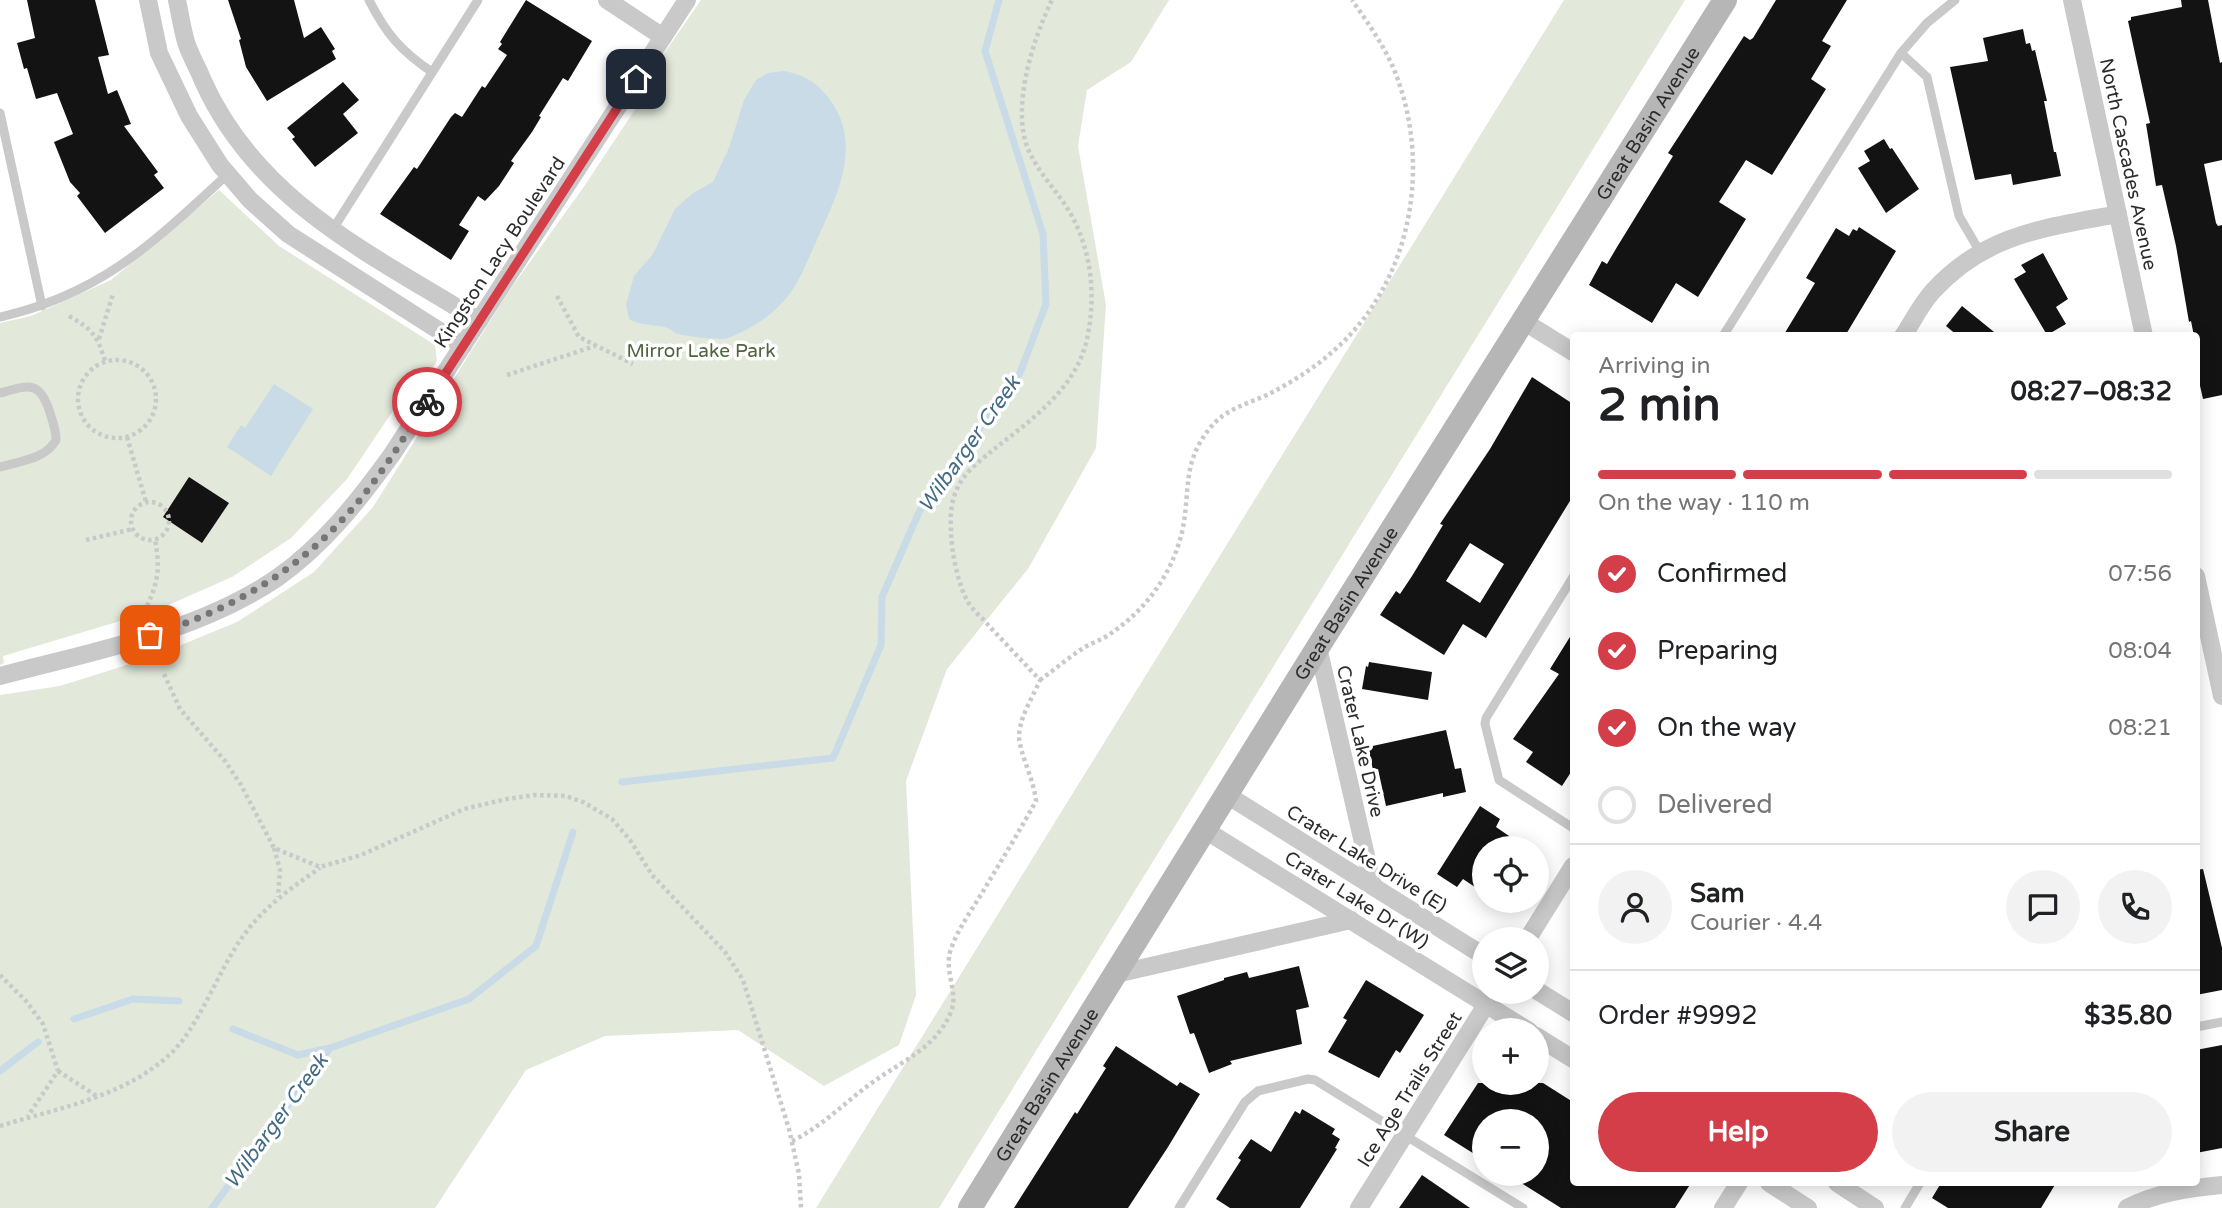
<!DOCTYPE html>
<html lang="en">
<head>
<meta charset="utf-8">
<style>
	:root { --surface:#fff; --page:#f2f2f2; --text:#202124; --muted:#757577; --line:#e0e0e0; --accent:#d33e48 }
	body { margin:0; font-family:"Varela Round",sans-serif; background:var(--page); color:var(--text); height:100vh; display:flex; flex-direction:column; font-size:26px; white-space:nowrap }
	* { box-sizing:border-box; margin:0 }
	p { font-size:23px; color:var(--muted) }
	.icon { flex:none; width:38px; height:38px; fill:none; stroke:currentColor; stroke-width:2; stroke-linecap:round; stroke-linejoin:round }
	.map { position:relative; flex:1; overflow:hidden }
	.panel { position:absolute; left:1570px; top:332px; width:630px; height:854px; display:flex; flex-direction:column; background:var(--surface); border-radius:7px; box-shadow:0 4px 18px #0003 }
	.panel>* { flex:none }
	.fabs { position:absolute; left:1472px; top:836px; display:grid; gap:14px }
	.fabs a { display:grid; place-items:center; width:77px; height:77px; border-radius:50%; background:var(--surface); box-shadow:0 4px 18px #0003; font-size:35px }
	.pin { position:absolute; display:grid; place-items:center; width:60px; height:60px; color:#fff; margin:-30px; border-radius:14px; box-shadow:0 4px 10px #0006 }
	.courier { position:absolute; display:grid; place-items:center; width:70px; height:70px; margin:-35px; border:5px solid #d33e48; border-radius:50%; background:#fff; color:#222; box-shadow:0 2px 9px #0007 }
	.overview em { font-style:normal; font-weight:700 }
	.overview div { display:flex; flex-direction:column-reverse }
	.overview { display:flex; align-items:center; justify-content:space-between; height:119px; padding:0 28px }
	h1 { font-size:46px; font-weight:700; line-height:52px }
	.bar { display:grid; grid-template-columns:repeat(4,1fr); gap:10px 7px; align-content:center; height:84px; padding:0 28px }
	.bar i { height:9px; border-radius:5px; background:var(--line) }
	.bar .on { background:var(--accent) }
	.bar p { grid-column:span 4 }
	.line { display:flex; align-items:center; gap:18px; padding:0 28px; border-top:2px solid var(--line) }
	.line div { flex:1 }
	.round { display:grid; place-items:center; flex:none; width:74px; height:74px; border-radius:37px; background:var(--page) }
	ol { padding:0 28px; list-style:none }
	li { display:flex; align-items:center; gap:21px; height:77px }
	li p { margin-inline-start:auto }
	li .icon { padding:7px; border-radius:50%; background:var(--accent); color:#fff; stroke-width:4 }
	li:last-child { color:var(--muted) }
	li i { width:38px; height:38px; border:4px solid var(--line); border-radius:50% }
	.action { display:flex; gap:14px; margin-top:auto; padding:14px 28px }
	.action a { flex:1; height:80px; border-radius:42px; background:var(--accent); color:#fff; font-size:28px; font-weight:700; line-height:80px; text-align:center }
	.action a+a { background:var(--page); color:var(--text) }
	.map>svg:first-child { display:block }
	.green { fill:#e2e8da }
	.water { fill:#c8dbe7 }
	.lines { fill:none; stroke-linecap:round; stroke-linejoin:round }
	.stream { stroke:#c8dbe7; stroke-width:7 }
	.building { fill:#131313; fill-rule:evenodd }
	.path { stroke:#c9c9c9; stroke-width:4.5; stroke-dasharray:3.5 3.5; stroke-linecap:butt }
	.lane { stroke:#c9c9c9; stroke-width:9 }
	.street { stroke:#c9c9c9; stroke-width:18 }
	.secondary { stroke:#b6b6b6; stroke-width:24 }
	.done { stroke:#767676; stroke-width:7; stroke-dasharray:0 12.6 }
	.route { stroke:#d33e48; stroke-width:9 }
	.labels { text-anchor:middle; stroke-width:7; stroke-linejoin:round; paint-order:stroke }
	.street-label { font-size:19px; fill:#2c2c2c; stroke:#fff }
	.park-label { font-size:19px; fill:#4f633e; stroke:#fff }
	.water-label { font-size:21px; font-style:italic; fill:#436b85; stroke:#fff }
</style>
</head>
<body>
<div class="map">
<svg width="2222" height="1208" viewBox="0 0 2222 1208">
	<rect width="100%" height="100%" fill="#fff"/>
	<g class="green">
		<path d="M701,0h468l-38,62 -44,28 -9,56 28,159 -10,143 -68,121 -81,100 -41,112 10,214 -17,50 -75,41 -86,-56 -133,6 -79,34 -91,138h-435v-513l60,-9 92,-29 85,-35 77,-50 59,-65 136,-216 74,-103 53,-80 27,-53z"/>
		<path d="M1564,0h121l-746,1208h-123z"/>
		<path d="M219,190l60,56 156,99 2,16 -11,17 -9,-3 -70,104 -56,59 -59,39 -75,33 -154,46 1,7 -4,2v-342l31,-7 80,-36z"/>
	</g>
	<g class="water">
		<path d="M784,71c21,4 34,12 47,30 32,45 5,97 -15,141 -11,23 -18,46 -37,64 -15,15 -34,26 -54,33 -6,1 -41,-3 -47,-5 -5,-2 -8,-6 -14,-7 -12,-3 -24,-1 -35,-8l-3,-14 8,-29 19,-22 22,-45 18,-16 20,-11 16,-34 15,-48 12,-20 12,-7z"/>
		<path d="M274,384l39,25 -42,67 -44,-29 14,-22 4,3z"/>
	</g>
	<g class="lines">
		<g class="stream">
			<path d="M622,782l211,-24 48,-113 1,-48 37,-85 101,-139 26,-69 -3,-70 -58,-183 14,-51"/>
			<path d="M74,1019l59,-20 46,2"/>
			<path d="M233,1029l65,26 32,-7 139,-49 67,-53 37,-114"/>
			<path d="M0,1071l38,-29"/>
			<path d="M212,1208l118,-160"/>
		</g>
	</g>
	<g class="building">
		<path d="M27,0h68l14,55 -11,2 10,37 9,-4 14,34 -7,2 34,46 -4,3 10,13 -59,45 -28,-37 3,-3 -10,-11 -16,-40 19,-8 -16,-41 -21,6 -9,-31 -3,1 -7,-26 18,-5z"/>
		<path d="M228,0h66l10,38 17,-11 14,22 -3,2 4,8 -69,42 -21,-34 -7,-27 2,-1z"/>
		<path d="M526,0l66,41 -24,40 -5,-3 -24,38 2,1 -9,15 -21,29 3,2 -15,23 -14,15 -7,-5 -19,29 10,6 -18,29 -71,-46 34,-47 3,2 34,-52 4,-4 7,4 20,-31 3,2 22,-33 -9,-6 4,-5 -2,-2z"/>
		<path d="M1776,0h71l-25,41 9,5 -20,33 15,10 -54,86 -26,-15 -27,42 27,17 -48,78 -22,-14 -24,40 -63,-38 13,-24 5,3 10,-17 56,-91 -5,-3 76,-117 6,4 3,-2z"/>
		<path d="M2181,0h27l12,63 2,-1v98l-18,4 12,59 2,3 4,-1v170l-19,4 -7,-31v-32h-2l-3,-15 -2,1 -13,-76 -14,-61 -6,1 -10,-62 4,-1 -22,-102 3,-1v-3l51,-10z"/>
		<path d="M2023,29l3,15 4,-1 2,8 3,-1 12,51h-3l10,51h2l5,24 -48,9 -2,-11 -36,6 -25,-113 38,-6 -5,-23z"/>
		<path d="M343,82l16,18 -16,14 15,19 -43,34 -23,-28 3,-2 -8,-9z"/>
		<path d="M1884,139l6,10 2,-1 27,41 -33,24 -28,-45 12,-7 -6,-10z"/>
		<path d="M1859,227l37,24 -51,85h-62l32,-53 -9,-5 30,-50 13,8 4,-7 4,2z"/>
		<path d="M2043,253l25,46 -12,8 10,17 -19,11 -33,-56 12,-7 -5,-7z"/>
		<path d="M1962,306l37,30h-41l-12,-10z"/>
		<path d="M1532,377l41,27v92l-87,142 -23,-14 -19,31 -64,-40 16,-24 4,3 12,-18 31,-51 -3,-1 50,-75zM1470,543l34,21 -24,39 -34,-22z"/>
		<path d="M189,477l40,26 -27,40 -39,-26z"/>
		<path d="M1573,632v137l-11,17 -36,-24 7,-10 -20,-13 46,-65 -9,-5z"/>
		<path d="M1369,662l63,10 -4,28 -66,-11 4,-23 2,1z"/>
		<path d="M1446,730l9,39 6,-1 5,24 -23,5v-4l-57,13 -8,-37 -5,1 -5,-23z"/>
		<path d="M1480,806l20,13 -4,8 32,22h-44v44l-21,-14 -6,8 -20,-13z"/>
		<path d="M2203,869l19,79v42l-26,5v-125z"/>
		<path d="M1299,966l10,41 -13,3 6,34 -72,17 2,3 -23,9 -15,-40 -4,1 -13,-38 47,-16v-2l23,-6 2,6z"/>
		<path d="M1366,980l58,35 -24,38 -4,-3 -17,28 -51,-26 19,-32 -4,-2z"/>
		<path d="M2222,1045v103l-26,5v-103z"/>
		<path d="M1116,1046l61,40 3,-4 20,12 -32,53 -40,61h-114l61,-96 2,2 29,-46 -3,-2z"/>
		<path d="M1478,1083h65l30,19v81h118l-16,25h-114l-54,-34h29v-52h-52v38l-40,-25z"/>
		<path d="M1302,1109l33,20 -3,5 8,5 -5,9 2,1 -37,59h-70l-14,-9 25,-39 -3,-2 13,-19 20,13 24,-41 5,3z"/>
		<path d="M1422,1175l48,33h-71z"/>
		<path d="M1941,1183h115l-15,25h-93l-16,-10z"/>
	</g>
	<g class="lines">
		<g class="path">
			<path d="M557,296l22,41 54,27"/>
			<path d="M69,316c24,14 28,19 36,45"/>
			<path d="M99,339l14,-45"/>
			<circle cx="117" cy="399" r="39"/>
			<path d="M507,375l88,-29"/>
			<path d="M127,437l19,65"/>
			<circle cx="150" cy="521" r="19"/>
			<path d="M86,540l47,-11"/>
			<path d="M147,606c12,-26 13,-39 8,-66"/>
			<path d="M164,674l16,35 45,52 16,24 33,63 46,19 41,-12 103,-46 43,-10 28,-4 31,1 17,6 29,17 18,21 22,35 73,77 18,28 46,149 10,45 2,34"/>
			<path d="M1040,680c14,-10 28,-22 42,-31 9,-6 20,-9 28,-15 36,-24 62,-60 72,-102 9,-41 -1,-68 28,-104 16,-20 38,-24 59,-34 21,-11 44,-25 62,-41 77,-65 100,-177 68,-270 -10,-31 -29,-57 -47,-83"/>
			<path d="M274,848l6,22 -2,27"/>
			<path d="M0,975l26,26 17,23 15,47 -30,45"/>
			<path d="M58,1071l40,26"/>
			<path d="M0,1126c58,-18 120,-28 167,-69 32,-27 51,-88 77,-122 20,-28 48,-48 76,-67"/>
			<path d="M792,1141c31,-15 53,-39 81,-59 29,-21 63,-34 78,-70 8,-20 -8,-42 0,-63 7,-20 20,-38 31,-56 18,-30 37,-61 54,-92 -2,-21 -16,-47 -17,-64 0,-19 14,-40 21,-57 -17,-18 -34,-36 -51,-54 -6,-8 -16,-15 -21,-24 -10,-17 -17,-52 -17,-72 -1,-13 0,-29 6,-41 7,-17 23,-28 36,-39 38,-30 83,-61 94,-111 10,-45 4,-94 -21,-133 -13,-19 -29,-36 -38,-57 -17,-42 5,-110 24,-149"/>
		</g>
		<g class="lane">
			<path d="M369,0c17,34 32,51 63,72"/>
			<path d="M1901,53l26,24 32,139 21,36"/>
			<path d="M0,113l42,193"/>
			<path d="M333,229l145,-229"/>
			<path d="M0,317c102,-23 154,-75 228,-143"/>
			<path d="M1723,336l178,-283 26,-30 28,-23"/>
			<path d="M0,393c29,-8 40,-13 50,20 3,9 6,17 6,27 -10,19 -36,21 -56,27"/>
			<path d="M1573,577l-87,141 -1,6 14,56 74,48"/>
			<path d="M2196,1027l26,-5"/>
			<path d="M1179,1208l66,-106 13,-11 50,-12 7,1 208,128"/>
			<path d="M1905,1208l15,-25"/>
		</g>
		<g class="street">
			<path d="M148,0l11,53 30,63 31,49 30,35 38,34 175,112"/>
			<path d="M177,0c3,14 5,28 9,42 4,13 12,26 17,39 55,122 169,173 276,240"/>
			<path d="M607,0l56,37"/>
			<path d="M2072,0l72,336"/>
			<path d="M1523,321l50,31"/>
			<path d="M1903,336c10,-15 18,-32 30,-45 53,-58 113,-63 185,-77"/>
			<path d="M2196,576l26,120"/>
			<path d="M1318,647l55,239"/>
			<path d="M0,676c93,-25 196,-43 277,-98 47,-33 83,-79 116,-125l294,-453"/>
			<path d="M1227,795l257,161"/>
			<path d="M1205,830l324,201"/>
			<path d="M1527,940l46,-74"/>
			<path d="M1116,974l235,-54"/>
			<path d="M1536,990l37,23"/>
			<path d="M1536,1036l37,23"/>
			<path d="M1769,1183l39,25"/>
			<path d="M1837,1183l38,25"/>
			<path d="M1359,1208l135,-216"/>
			<path d="M1723,1208l16,-25"/>
			<path d="M2127,1208c28,-15 63,-20 95,-23"/>
		</g>
		<path class="secondary" id="s1" d="M970,1208l348,-561 407,-647"/>
	</g>
	<g class="lines">
		<path class="done" d="M150,635c74,-22 140,-59 193,-116 33,-35 58,-77 84,-117"/>
		<path class="route" d="M427,402l209,-323"/>
	</g>
	<g class="labels">
		<g class="street-label">
			<text dy="7" stroke="none"><textPath href="#s1" startOffset="1279">Great Basin Avenue</textPath></text>
			<text transform="translate(2129 164) rotate(78)" y="7">North Cascades Avenue</text>
			<text transform="translate(499 252) rotate(-57)" y="7">Kingston Lacy Boulevard</text>
			<text dy="7" stroke="none"><textPath href="#s1" startOffset="712">Great Basin Avenue</textPath></text>
			<text transform="translate(1361 741) rotate(77)" y="7">Crater Lake Drive</text>
			<text transform="translate(1367 858) rotate(32)" y="7">Crater Lake Drive (E)</text>
			<text transform="translate(1357 899) rotate(32)" y="7">Crater Lake Dr (W)</text>
			<text dy="7" stroke="none"><textPath href="#s1" startOffset="145">Great Basin Avenue</textPath></text>
			<text transform="translate(1409 1089) rotate(-58)" y="7">Ice Age Trails Street</text>
		</g>
		<g class="park-label">
			<text x="701" y="357">Mirror Lake Park</text>
		</g>
		<g class="water-label">
			<text transform="translate(969 444) rotate(-55)" y="7">Wilbarger Creek</text>
			<text transform="translate(276 1121) rotate(-54)" y="7">Wilbarger Creek</text>
		</g>
	</g>
</svg>
<div class="fabs">
<a><svg class="icon" aria-label="locate" viewBox="0 0 24 24"><circle cx="12" cy="12" r="6"/><path d="M12 2v4M12 18v4M2 12h4M18 12h4"/></svg></a>
<a><svg class="icon" aria-label="layers" viewBox="0 0 24 24"><path d="M12 4l9 5-9 5-9-5zM3 14l9 5 9-5"/></svg></a>
<a>+</a>
<a>−</a>
</div>
<div class="pin" style="left:150px;top:635px;background:#ea580c"><svg class="icon" aria-label="bag" viewBox="0 0 24 24"><path d="M5 8h14l-1 12H6zM9 8a3 3 0 0 1 6 0"/></svg></div>
<div class="pin" style="left:636px;top:79px;background:#1f2937"><svg class="icon" aria-label="home" viewBox="0 0 24 24"><path d="M3 11l9-7 9 7M6 9v11h12V9"/></svg></div>
<div class="courier" style="left:427px;top:402px"><svg class="icon" aria-label="bike" viewBox="0 0 24 24"><circle cx="6" cy="16" r="4"/><circle cx="18" cy="16" r="4"/><path d="M6 16l4-8h5l3 8M10 8l3 8H6M13 5h3"/></svg></div>
<section class="panel">
<div class="overview"><div><h1>2 min</h1><p>Arriving in</p></div><em>08:27–08:32</em></div>
<div class="bar"><i class="on"></i><i class="on"></i><i class="on"></i><i></i><p>On the way · 110 m</p></div>
<ol>
<li><svg class="icon" aria-label="check" viewBox="0 0 24 24"><path d="M5 12l5 5 9-10"/></svg>Confirmed<p>07:56</p></li>
<li><svg class="icon" aria-label="check" viewBox="0 0 24 24"><path d="M5 12l5 5 9-10"/></svg>Preparing<p>08:04</p></li>
<li><svg class="icon" aria-label="check" viewBox="0 0 24 24"><path d="M5 12l5 5 9-10"/></svg>On the way<p>08:21</p></li>
<li><i></i>Delivered</li>
</ol>
<div class="line" style="height:126px"><a class="round"><svg class="icon" aria-label="person" viewBox="0 0 24 24"><circle cx="12" cy="8" r="4"/><path d="M4 21q1-7 8-7t8 7"/></svg></a><div><b>Sam</b><p>Courier · 4.4</p></div><a class="round"><svg class="icon" aria-label="chat" viewBox="0 0 24 24"><path d="M4 5h16v11H9l-5 4z"/></svg></a><a class="round"><svg class="icon" aria-label="phone" viewBox="0 0 24 24"><path d="M5 4h4l2 5-3 2q2 4 5 5l2-3 5 2v4C11 20 4 13 5 4z"/></svg></a></div>
<div class="line" style="height:91px"><div>Order #9992</div><b>$35.80</b></div>
<div class="action"><a>Help</a><a>Share</a></div>
</section>
</div>
</body>
</html>
